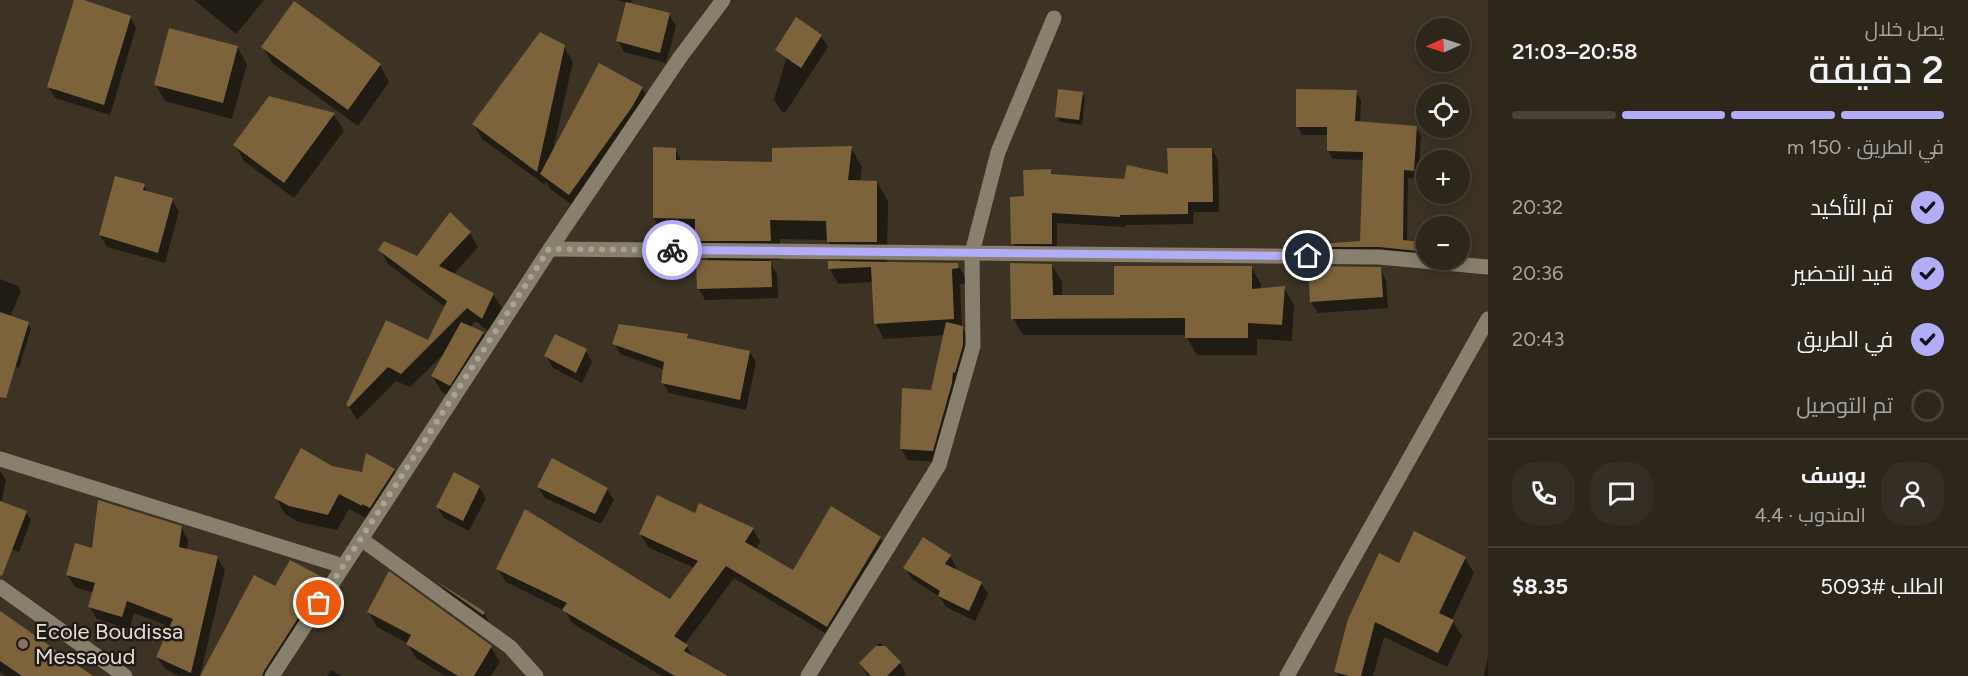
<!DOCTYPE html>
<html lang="ar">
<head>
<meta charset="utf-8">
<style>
	:root { --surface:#2d261b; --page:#352e24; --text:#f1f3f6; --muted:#a7a5a3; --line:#48433a; --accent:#b3adf9 }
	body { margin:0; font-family:Figtree,Cairo,sans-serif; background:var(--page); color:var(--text); direction:rtl; height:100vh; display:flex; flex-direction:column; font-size:22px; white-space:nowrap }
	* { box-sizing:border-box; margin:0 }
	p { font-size:20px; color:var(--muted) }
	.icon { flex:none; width:33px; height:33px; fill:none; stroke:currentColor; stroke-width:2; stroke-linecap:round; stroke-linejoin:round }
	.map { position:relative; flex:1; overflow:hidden; direction:ltr }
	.details { display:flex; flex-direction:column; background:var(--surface); width:480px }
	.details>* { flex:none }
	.needle { width:39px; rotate:267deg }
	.fabs { position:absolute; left:1416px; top:18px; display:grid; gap:12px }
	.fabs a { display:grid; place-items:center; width:54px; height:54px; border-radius:50%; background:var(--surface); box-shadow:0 3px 15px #0003,0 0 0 2px var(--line); font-size:30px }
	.pin { position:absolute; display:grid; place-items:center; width:51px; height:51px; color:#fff; margin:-26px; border:3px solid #fff; border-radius:50%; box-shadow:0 2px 6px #0007 }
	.courier { position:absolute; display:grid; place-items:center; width:60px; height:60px; margin:-30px; border:4px solid #b3adf9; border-radius:50%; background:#fff; color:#222; box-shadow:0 2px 8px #0007 }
	.summary em { font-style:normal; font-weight:600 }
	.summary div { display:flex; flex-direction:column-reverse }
	.summary { display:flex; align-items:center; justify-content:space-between; height:102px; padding:0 24px }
	h1 { font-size:39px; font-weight:600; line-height:45px }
	.bar { display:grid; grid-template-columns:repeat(4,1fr); gap:9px 6px; align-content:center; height:72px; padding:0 24px }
	.bar i { height:8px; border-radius:4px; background:var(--line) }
	.bar .current { background:var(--accent) }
	.bar p { grid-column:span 4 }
	.line { display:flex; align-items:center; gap:15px; padding:0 24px; border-top:2px solid var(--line) }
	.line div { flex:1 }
	.round { display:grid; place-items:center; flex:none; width:63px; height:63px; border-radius:24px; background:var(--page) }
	ol { padding:0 24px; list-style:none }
	li { display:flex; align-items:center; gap:18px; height:66px }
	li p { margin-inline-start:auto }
	li .icon { padding:6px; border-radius:50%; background:var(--accent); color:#111; stroke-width:4 }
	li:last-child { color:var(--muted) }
	li i { width:33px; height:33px; border:3px solid var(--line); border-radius:50% }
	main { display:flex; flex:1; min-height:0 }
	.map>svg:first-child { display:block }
	.shadow { fill:#0007 }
	.building { fill:#7c633c }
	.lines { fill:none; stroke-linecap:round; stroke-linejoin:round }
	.minor { stroke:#887f6d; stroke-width:15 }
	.done { stroke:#a9a297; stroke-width:6; stroke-dasharray:0 10.8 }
	.route { stroke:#b3adf9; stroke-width:8 }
	.education-dot { fill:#8d6e63; stroke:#201b15; stroke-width:2 }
	.labels { text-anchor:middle; stroke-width:5; stroke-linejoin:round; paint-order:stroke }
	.poi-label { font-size:22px; fill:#e4ded5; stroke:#201b15; text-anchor:start }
</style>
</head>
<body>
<main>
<section class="details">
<div class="summary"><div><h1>2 دقيقة</h1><p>يصل خلال</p></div><em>20:58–21:03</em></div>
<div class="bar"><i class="current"></i><i class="current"></i><i class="current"></i><i></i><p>في الطريق · 150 m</p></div>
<ol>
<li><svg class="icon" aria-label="check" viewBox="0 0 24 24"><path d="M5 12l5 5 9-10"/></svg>تم التأكيد<p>20:32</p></li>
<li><svg class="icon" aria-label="check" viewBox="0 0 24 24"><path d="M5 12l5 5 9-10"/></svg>قيد التحضير<p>20:36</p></li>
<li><svg class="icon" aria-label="check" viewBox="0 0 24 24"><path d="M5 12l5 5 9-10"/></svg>في الطريق<p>20:43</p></li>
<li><i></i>تم التوصيل</li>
</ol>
<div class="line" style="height:108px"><a class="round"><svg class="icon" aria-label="person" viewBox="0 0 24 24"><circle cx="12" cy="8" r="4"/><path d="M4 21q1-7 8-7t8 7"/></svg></a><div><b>يوسف</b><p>المندوب · 4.4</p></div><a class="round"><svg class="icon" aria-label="chat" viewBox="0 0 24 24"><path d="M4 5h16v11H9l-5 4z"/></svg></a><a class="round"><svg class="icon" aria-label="phone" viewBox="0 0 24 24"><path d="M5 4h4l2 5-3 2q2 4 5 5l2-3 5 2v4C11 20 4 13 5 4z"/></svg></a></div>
<div class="line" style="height:78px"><div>الطلب #5093</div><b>$8.35</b></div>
</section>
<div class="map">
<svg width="1488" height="676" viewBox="0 0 1488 676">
	<rect width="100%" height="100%" fill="#3c3324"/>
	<g class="shadow">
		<path d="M76,0l54,17 6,11 -26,87 -55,-17 -7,-12z"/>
		<path d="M194,0h70l-28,34z"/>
		<path d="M617,0h15l-2,5 39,10 7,11 -10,37 -42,-11 -6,-11 9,-38z"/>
		<path d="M798,21l23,15 7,11 -43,66 -4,-2 -7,-12z"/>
		<path d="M237,47l10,17 -15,55 -67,-18 -9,-16z"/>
		<path d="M263,47l117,18 9,17 -31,44 -86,-63z"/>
		<path d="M564,47l9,15 -20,88 89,-62 9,15 -73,106 -28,-20 -4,-8 -1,4 -63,-46 -8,-14z"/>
		<path d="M1356,92l5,8 -1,23 56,5 5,8 -3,43 -10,-1 -1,64 12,2 5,8 -1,7 -110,-4 -4,-9 53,-4 2,-82 -31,-1 -5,-8 1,-16h-27l-4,-8z"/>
		<path d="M1082,93l3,5 -3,27 -22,-3 -3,-5z"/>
		<path d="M270,97l64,18 10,16 -50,67 -50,-37 -9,-16z"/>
		<path d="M851,148l11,19 -2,15h17l11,19 -1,63h71l8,16 1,3 -7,1 2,43 7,12 -30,123 -31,-2 -7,-11 32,-58 12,-56 -61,4 -8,-15 -2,-42 -36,2 -8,-15 -1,-6h12l-13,-23 -48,-1 1,21h-12l8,14 1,24 -73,2 -6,-11 -1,-27h11l-12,-24 -32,-1 -11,-19 21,-69 7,13 92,1z"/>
		<path d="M1212,149l6,11 1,52h-25l-1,12 -68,1v2l-68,-4v31h-38l-6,-11 12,-45 25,-28 3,6 72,4 44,-4z"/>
		<path d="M144,186l4,7 24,7 7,11 -14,52 -58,-16 -7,-12z"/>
		<path d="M470,233l8,14 -25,28 40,19 9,14 -11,25 -15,-12 -6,6 13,6 9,17 -33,51 -17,-9 -10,-16 13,-23 -35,34 -14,-6 -39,39 -9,-15 39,-83 42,20 16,-35 -57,-43 -8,-14 38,8z"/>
		<path d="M1052,265l10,17v15h54l135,-30 10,17v5l23,-1 10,17 -2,36 -35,-2v16h-60l-10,-17v-3h-164l-10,-17z"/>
		<path d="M1310,268h70l6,12 2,28 -70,5 -7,-11z"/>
		<path d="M0,279l18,7 3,5 -11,26 18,7 3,5 -12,39 -19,-6z"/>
		<path d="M687,336l2,4 61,12 6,10 -10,48 -77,-17 -6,-10 2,-13 -45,-16 -6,-11z"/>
		<path d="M586,351l6,11 -10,21 -29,-15 -7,-12z"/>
		<path d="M394,470l9,16 -32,35 -22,-12 -12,21 -38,-8 -14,-8 -9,-16 87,-24z"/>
		<path d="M0,471l6,9 -5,23 25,9 5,8 -12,32 -19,-7z"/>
		<path d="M479,487l7,11 -17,33 -25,-13 -7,-11z"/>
		<path d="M538,487l69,2 7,11 -13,24 -56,-26z"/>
		<path d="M695,515l58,14 7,13 -5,8 38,22 87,-34 8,13 -53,88 -101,-61 -49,66 9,14 30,18h-62l-90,-53 -7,-12 -59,-29 -8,-13 172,32 24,-33 -46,-21 -8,-13z"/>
		<path d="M181,527l7,13 -1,10 30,7 8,13 -25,106h-21l-14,-7 -8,-12 14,-30 -37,-14 -5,16 -32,-10 -7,-12 4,-14 -19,-6 -8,-13 26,-24z"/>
		<path d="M950,556l6,11 -2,3 27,13 7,11 -13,27 -29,-14 -6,-10 -28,-18 -7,-11z"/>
		<path d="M1465,558l9,15 -22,47 10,16 -15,31 -63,-30 -11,39h-35l-2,-4 64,-107z"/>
		<path d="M389,573l102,74 9,15 -9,14h-46l-29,-18 -9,-15 -30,-16 -8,-15z"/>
		<path d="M323,579l9,17 -52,80h-78l74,-87z"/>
		<path d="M440,586l44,27 9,16 -46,-31z"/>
		<path d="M0,613l90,63h-85l-5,-4z"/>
		<path d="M880,643l20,20 6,11 -2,2 -37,-1 -7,-12z"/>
		<path d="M1488,656v20h-4z"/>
		<path d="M331,670l11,6h-15z"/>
	</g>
	<g class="building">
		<path d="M74,0h10l47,16 -27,89 -57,-18z"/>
		<path d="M294,1l87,63 -33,46 -87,-63z"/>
		<path d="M626,2l44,11 -10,40 -44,-12z"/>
		<path d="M796,17l26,18 -21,33 -26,-18z"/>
		<path d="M169,28l69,18 -15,57 -69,-18z"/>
		<path d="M540,32l25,13 -28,127 -65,-48z"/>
		<path d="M599,63l44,24 -11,20 -63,88 -29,-21z"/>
		<path d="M1058,89l25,3 -4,28 -24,-3z"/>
		<path d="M1296,89l61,1 -2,31 62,5 -3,45 -10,-1 -1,70 17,2 -2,9 -39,-4h-72v-2l53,-4 3,-89 -36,-1v-24h-31z"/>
		<path d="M269,96l66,17 -51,70 -51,-38z"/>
		<path d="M852,146l-4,34 29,1v61h-50l-1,-21 -56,-1 1,21h-76v-22l-42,-1v-71l23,1v12l96,2v-14z"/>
		<path d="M1167,148h45l1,54h-25v12l-68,1v2l-68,-4v31h-41l-1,-47 14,-1 -1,-26 28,-1v5l73,5 3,-14 41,9z"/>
		<path d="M115,176l30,8 -2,6 30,8 -15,55 -59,-18z"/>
		<path d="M450,212l21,20 -32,34 55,27 -12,26 -15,-11 -66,66 -13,-7 -39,40 -3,-2 40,-85 42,20 19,-39 -69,-51 6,-9 33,15z"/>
		<path d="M696,260l75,1 1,26 -75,2z"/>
		<path d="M828,261l130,2 1,5 -7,1 2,50 -80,5 -3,-57 -43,2z"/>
		<path d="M1010,263l42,1 1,31h61v-29h138v23l33,-3 -3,39 -34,-2v15h-63v-20l-174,1z"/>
		<path d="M1308,266l73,1 2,30 -73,5z"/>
		<path d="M0,312l29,10 -23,76 -6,-1z"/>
		<path d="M461,322l23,10 -34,54 -19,-10z"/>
		<path d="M946,322l17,4v19l-8,28 -2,-1 -1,11 -19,68 -33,-2 2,-61 29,2z"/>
		<path d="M619,324l69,10 -1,4 63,13 -10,49 -79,-17 3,-21 -52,-18z"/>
		<path d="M555,334l32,15 -11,24 -32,-17z"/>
		<path d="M301,448l31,18 30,6 4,-19 29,16 -25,39 -8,-4v2l-23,-12 -11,21 -39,-9 -15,-8z"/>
		<path d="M552,458l56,30 -13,26 -58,-27z"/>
		<path d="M454,472l26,14 -17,35 -27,-14z"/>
		<path d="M657,495l38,18 4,-10 55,25 -9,14 48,28 38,-64 50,31 -54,90 -101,-61 -52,70 14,9 -4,6 44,25h-53l-113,-66 5,-7 -71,-34 29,-60 145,90 28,-38 -59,-27z"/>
		<path d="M98,500l84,26 -3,21 39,9 -27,117 -35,-16 17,-38 -46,-18 -5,16 -34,-10 7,-24 -29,-8 9,-32 17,5z"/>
		<path d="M0,501l27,10 -25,65 -2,-1z"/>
		<path d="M1414,531l52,26 -27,56 15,7 -16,33 -63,-31 -14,54h-12l-15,-4 14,-53 31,-66 20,10z"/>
		<path d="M923,537l28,18 -6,9 37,18 -13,29 -31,-15 2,-5 -37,-23z"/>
		<path d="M290,560l34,18 -60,93 -2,5h-62l54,-101 21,11z"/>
		<path d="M389,571l103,75 -18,30h-16l-52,-32 5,-9 -44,-23z"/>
		<path d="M436,581l49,31 -2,3z"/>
		<path d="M0,611l93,65h-71l-22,-15z"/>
		<path d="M876,646h9l16,16 -14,14h-16l-12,-13z"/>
	</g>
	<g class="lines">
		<g class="minor">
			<path d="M550,249l829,8 109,10"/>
			<path d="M0,459l343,107"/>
			<path d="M361,539l149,108 26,29"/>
			<path d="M0,587l125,89"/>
			<path d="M272,676l278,-427 131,-193 42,-56"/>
			<path d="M808,676l131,-211 34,-119 -1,-93 26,-101 56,-134"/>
			<path d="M1287,676l201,-357"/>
		</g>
	</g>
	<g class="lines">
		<path class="done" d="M319,603l230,-354 123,1"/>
		<path class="route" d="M672,250l636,6"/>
	</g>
	<circle class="education-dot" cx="23" cy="644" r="6"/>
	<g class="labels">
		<g class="poi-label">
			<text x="35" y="639">Ecole Boudissa<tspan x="35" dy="25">Messaoud</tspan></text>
		</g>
	</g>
</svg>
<div class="fabs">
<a><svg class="needle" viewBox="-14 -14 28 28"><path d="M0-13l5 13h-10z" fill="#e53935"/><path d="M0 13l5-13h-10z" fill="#a7a5a3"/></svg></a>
<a><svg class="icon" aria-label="locate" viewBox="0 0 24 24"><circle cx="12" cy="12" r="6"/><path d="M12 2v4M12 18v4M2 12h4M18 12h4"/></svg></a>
<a>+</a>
<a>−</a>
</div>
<div class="pin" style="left:319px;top:603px;background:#ea580c"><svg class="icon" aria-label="bag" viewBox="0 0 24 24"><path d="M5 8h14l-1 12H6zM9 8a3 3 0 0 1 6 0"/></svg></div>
<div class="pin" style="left:1308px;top:256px;background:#1f2937"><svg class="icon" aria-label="home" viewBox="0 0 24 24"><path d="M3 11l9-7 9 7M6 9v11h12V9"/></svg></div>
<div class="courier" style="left:672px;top:250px"><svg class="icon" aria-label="bike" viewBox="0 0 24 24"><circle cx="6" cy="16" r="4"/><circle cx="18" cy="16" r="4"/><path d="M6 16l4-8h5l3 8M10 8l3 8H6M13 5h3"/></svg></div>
</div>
</main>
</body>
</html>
